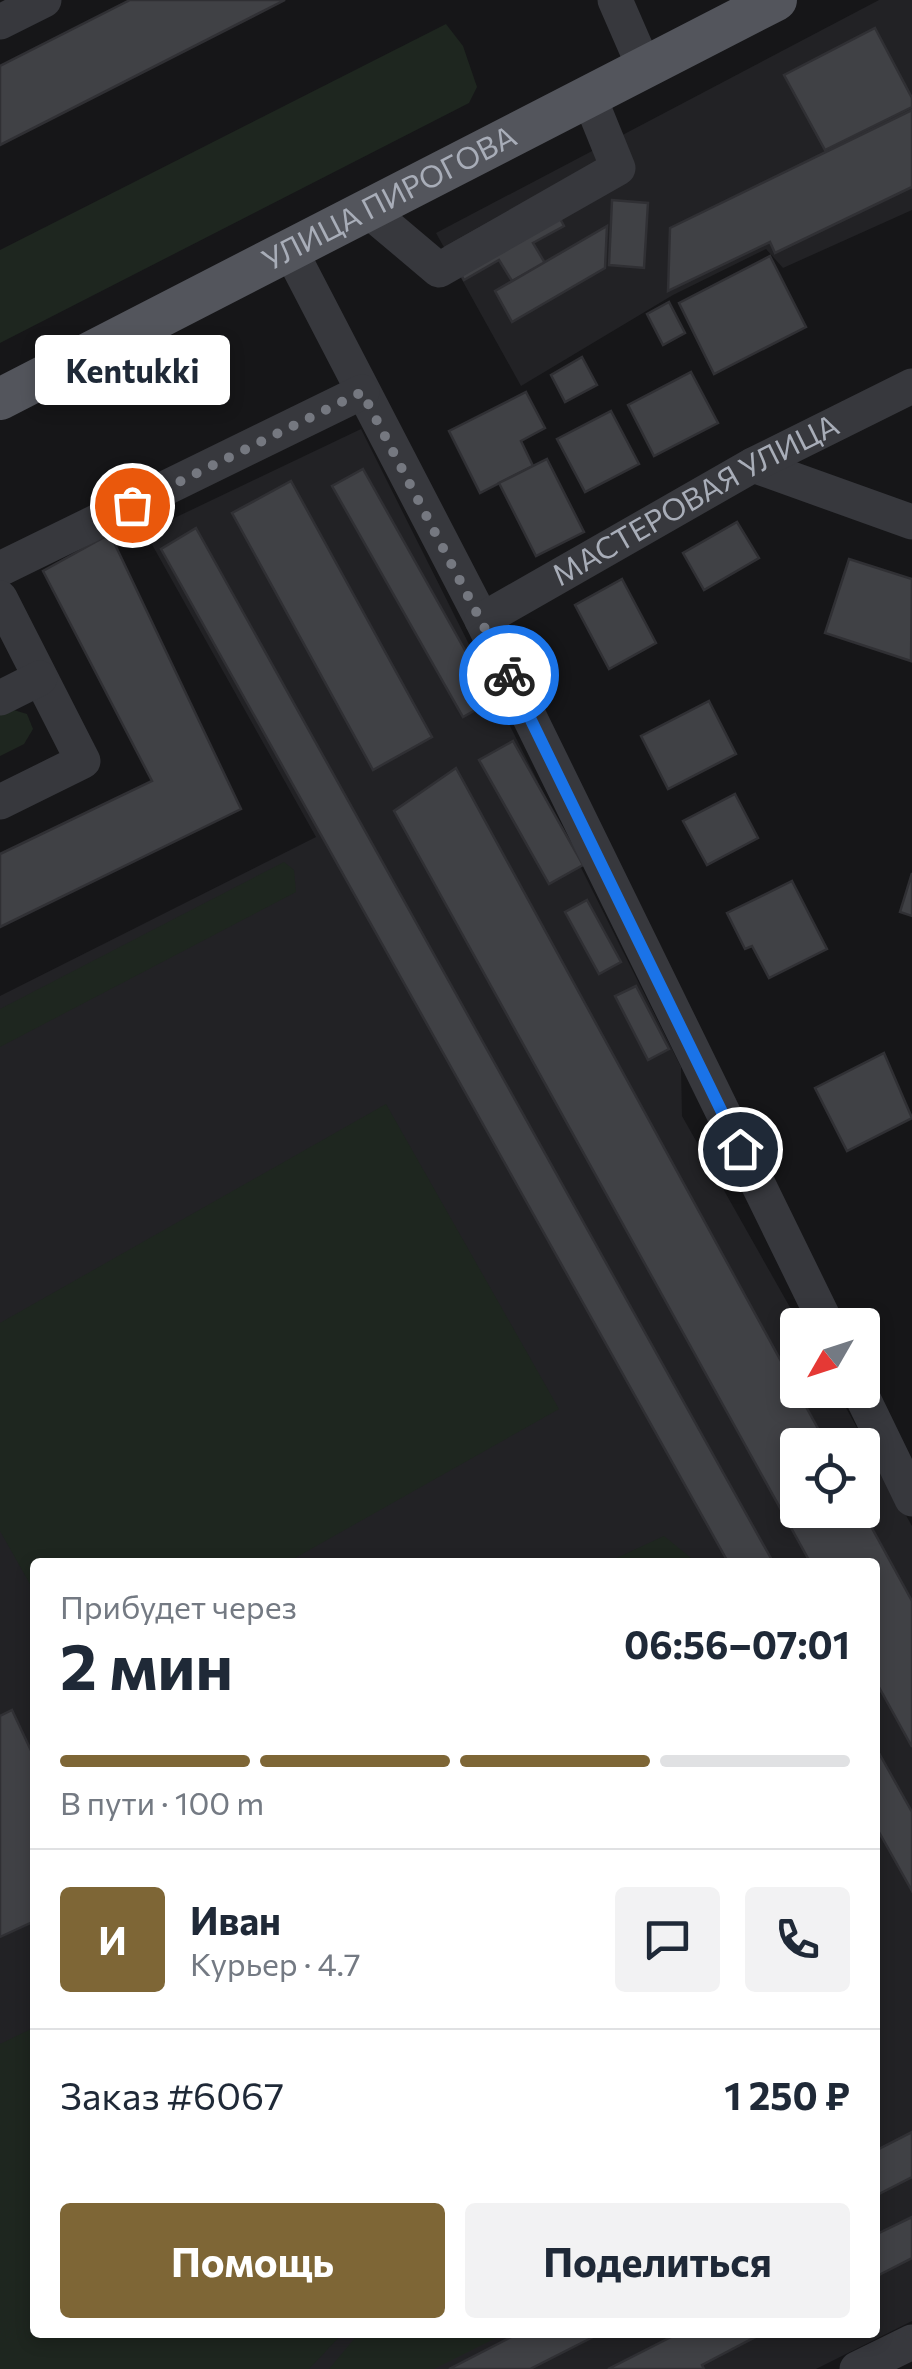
<!DOCTYPE html>
<html lang="ru">
<head>
<meta charset="utf-8">
<style>
	:root { --surface:#fff; --page:#f2f2f3; --text:#1f2937; --muted:#747a83; --line:#e0e1e3; --accent:#7e6636 }
	body { margin:0; font-family:Commissioner,sans-serif; background:var(--page); color:var(--text); height:100vh; display:flex; flex-direction:column; font-size:38px; white-space:nowrap }
	* { box-sizing:border-box; margin:0 }
	p { font-size:32px; color:var(--muted) }
	.icon { flex:none; width:55px; height:55px; fill:none; stroke:currentColor; stroke-width:2; stroke-linecap:round; stroke-linejoin:round }
	.map { position:relative; flex:1; overflow:hidden }
	.drawer { position:absolute; left:30px; top:1558px; width:850px; height:780px; display:flex; flex-direction:column; background:var(--surface); border-radius:10px; box-shadow:0 5px 15px #0003 }
	.drawer>* { flex:none }
	.needle { width:65px; rotate:231deg }
	.controls { position:absolute; left:780px; top:1308px; display:grid; gap:20px }
	.controls a { display:grid; place-items:center; width:100px; height:100px; border-radius:10px; background:var(--surface); box-shadow:0 5px 15px #0003; font-size:50px }
	.pin { position:absolute; display:grid; place-items:center; width:85px; height:85px; color:#fff; margin:-42px; border:5px solid #fff; border-radius:50%; box-shadow:0 2px 10px #0007 }
	.courier { position:absolute; display:grid; place-items:center; width:100px; height:100px; margin:-50px; border:8px solid #1a73e8; border-radius:50%; background:#fff; color:#222; box-shadow:0 2px 12px #0007 }
	.bubble { position:absolute; height:70px; border-radius:10px; background:var(--surface); box-shadow:0 5px 15px #0003; font-size:32px; font-weight:700; line-height:70px; text-align:center }
	.head em { font-style:normal; font-weight:700 }
	.head div { display:flex; flex-direction:column-reverse }
	.head { display:flex; align-items:center; justify-content:space-between; height:170px; padding:0 30px }
	h1 { font-size:65px; font-weight:700; line-height:75px }
	.bar { display:grid; grid-template-columns:repeat(4,1fr); gap:15px 10px; align-content:center; height:120px; padding:0 30px }
	.bar i { height:12px; border-radius:8px; background:var(--line) }
	.bar .active { background:var(--accent) }
	.bar p { grid-column:span 4 }
	.line { display:flex; align-items:center; gap:25px; padding:0 30px; border-top:2px solid var(--line) }
	.line div { flex:1 }
	.round { display:grid; place-items:center; flex:none; width:105px; height:105px; border-radius:10px; background:var(--page) }
	.primary-button { display:flex; gap:20px; margin-top:auto; padding:20px 30px }
	.primary-button a { flex:1; height:115px; border-radius:10px; background:var(--accent); color:#fff; font-size:40px; font-weight:700; line-height:115px; text-align:center }
	.primary-button a+a { background:var(--page); color:var(--text) }
	.map>svg:first-child { display:block }
	.built { fill:#222225; fill-rule:evenodd }
	.green { fill:#1e261f }
	.building { fill:#404145; stroke:#303034; stroke-width:2.5 }
	.lines { fill:none; stroke-linecap:round; stroke-linejoin:round }
	.minor { stroke:#37383d; stroke-width:35 }
	.major { stroke:#53555c; stroke-width:42 }
	.done { stroke:#757880; stroke-width:10; stroke-dasharray:0 18 }
	.route { stroke:#1a73e8; stroke-width:12 }
	.labels { text-anchor:middle; stroke-width:10; stroke-linejoin:round; paint-order:stroke }
	.street-label { font-size:30px; fill:#a8adb8; stroke:#111113 }
</style>
</head>
<body>
<div class="map">
<svg width="912" height="2369" viewBox="0 0 912 2369">
	<rect width="100%" height="100%" fill="#161618"/>
	<g class="built">
		<path d="M879,0h33v210l-129,58 -17,-19 -93,46 -152,91 -85,-153z"/>
		<path d="M361,429l320,638 1,49 118,209 -2,65h38l76,136v795l-96,48h-816v-1373l316,-159 -171,-305zM798,1445h64v65h-64zM35,1562h840v770h-840z"/>
	</g>
	<g class="green">
		<path d="M446,24l17,22 14,41 -8,16 -469,240v-93z"/>
		<path d="M7,708l20,6 6,15 -9,15 -24,12v-44z"/>
		<path d="M284,862l10,8 2,22 -296,155v-38z"/>
		<path d="M386,1104l173,305 -271,153h-253v31l-35,-62v-208z"/>
		<path d="M664,1536l32,26h-88z"/>
		<path d="M35,2027v305l308,1 -34,36h-309v-325z"/>
		<path d="M359,2333v-1l147,1 -72,36h-105z"/>
	</g>
	<g class="building">
		<path d="M130,0h155l-285,145v-79z"/>
		<path d="M875,28l37,70v9l-87,43 -41,-75z"/>
		<path d="M912,110v77l-137,66 -5,-11 -102,49 2,-63z"/>
		<path d="M546,192l18,34 -31,17 12,20 -33,18 -13,-21 -35,20 -18,-33z"/>
		<path d="M612,200l36,3 -4,65 -35,-3z"/>
		<path d="M607,226l-2,42 -93,54 -17,-31z"/>
		<path d="M770,256l36,71 -92,47 -35,-71z"/>
		<path d="M669,302l16,31 -22,12 -16,-31z"/>
		<path d="M582,357l15,28 -32,17 -14,-27z"/>
		<path d="M691,372l27,51 -64,33 -26,-51z"/>
		<path d="M526,392l19,36 -24,13 12,25 -53,27 -31,-62z"/>
		<path d="M611,411l28,53 -54,28 -28,-53z"/>
		<path d="M547,459l37,73 -48,24 -37,-73z"/>
		<path d="M363,469l130,231 -30,17 -131,-231z"/>
		<path d="M291,481l141,256 -59,33 -141,-257z"/>
		<path d="M737,522l22,36 -55,32 -21,-37z"/>
		<path d="M196,528l577,1034h-45l-567,-1013z"/>
		<path d="M110,534l131,275 -241,118v-73l152,-73 -109,-210z"/>
		<path d="M849,559l63,20 -1,82 -86,-28z"/>
		<path d="M622,579l34,64 -47,26 -34,-64z"/>
		<path d="M709,701l27,53 -68,35 -27,-53z"/>
		<path d="M513,741l70,124 -34,19 -70,-124z"/>
		<path d="M456,768l371,677h-29v65h64l50,91v146l-37,-67v-118h-65l-416,-751z"/>
		<path d="M735,794l23,44 -51,27 -24,-44z"/>
		<path d="M912,873v43l-12,-4z"/>
		<path d="M792,881l35,68 -58,29 -17,-32 -7,3 -18,-36z"/>
		<path d="M587,900l34,62 -22,12 -34,-62z"/>
		<path d="M636,986l33,63 -21,11 -33,-64z"/>
		<path d="M884,1053l28,65 -65,33 -32,-63z"/>
		<path d="M12,1710l23,49v162l-35,16v-221z"/>
		<path d="M875,1746l37,66v79l-37,-66z"/>
		<path d="M912,2132v45l-37,19v-45z"/>
		<path d="M912,2217v41l-37,19v-42z"/>
		<path d="M521,2332h82l-73,37h-81z"/>
		<path d="M681,2332h84l-63,33 2,4h-96z"/>
	</g>
	<g class="lines">
		<g class="minor">
			<path d="M615,0l30,69"/>
			<path d="M0,22l44,-22"/>
			<path d="M369,211l70,59 179,-102 -28,-69"/>
			<path d="M290,250l192,370 345,705"/>
			<path d="M753,465l159,57"/>
			<path d="M0,569l362,-177"/>
			<path d="M0,598l83,163 -83,41"/>
			<path id="s1" d="M482,620l271,-155 159,-79"/>
			<path d="M0,698l40,-20"/>
			<path d="M859,1390l53,109"/>
			<path d="M857,2369l55,-27"/>
		</g>
		<path class="major" id="s2" d="M0,399l776,-399"/>
	</g>
	<g class="lines">
		<path class="done" d="M132,505l230,-113 147,283"/>
		<path class="route" d="M509,675l231,474"/>
	</g>
	<g class="labels">
		<g class="street-label">
			<text dy="10" stroke="none"><textPath href="#s2" startOffset="438">УЛИЦА ПИРОГОВА</textPath></text>
			<text dy="10" stroke="none"><textPath href="#s1" startOffset="245">МАСТЕРОВАЯ УЛИЦА</textPath></text>
		</g>
	</g>
</svg>
<div class="controls">
<a><svg class="needle" viewBox="-14 -14 28 28"><path d="M0-13l5 13h-10z" fill="#e53935"/><path d="M0 13l5-13h-10z" fill="#747a83"/></svg></a>
<a><svg class="icon" aria-label="locate" viewBox="0 0 24 24"><circle cx="12" cy="12" r="6"/><path d="M12 2v4M12 18v4M2 12h4M18 12h4"/></svg></a>
</div>
<div class="pin" style="left:132px;top:505px;background:#ea580c"><svg class="icon" aria-label="bag" viewBox="0 0 24 24"><path d="M5 8h14l-1 12H6zM9 8a3 3 0 0 1 6 0"/></svg></div>
<div class="pin" style="left:740px;top:1149px;background:#1f2937"><svg class="icon" aria-label="home" viewBox="0 0 24 24"><path d="M3 11l9-7 9 7M6 9v11h12V9"/></svg></div>
<div class="courier" style="left:509px;top:675px"><svg class="icon" aria-label="bike" viewBox="0 0 24 24"><circle cx="6" cy="16" r="4"/><circle cx="18" cy="16" r="4"/><path d="M6 16l4-8h5l3 8M10 8l3 8H6M13 5h3"/></svg></div>
<div class="bubble" style="left:35px;top:335px;width:195px">Kentukki</div>
<section class="drawer">
<div class="head"><div><h1>2 мин</h1><p>Прибудет через</p></div><em>06:56–07:01</em></div>
<div class="bar"><i class="active"></i><i class="active"></i><i class="active"></i><i></i><p>В пути · 100 m</p></div>
<div class="line" style="height:180px"><b class="round" style="background:var(--accent);color:#fff">И</b><div><b>Иван</b><p>Курьер · 4.7</p></div><a class="round"><svg class="icon" aria-label="chat" viewBox="0 0 24 24"><path d="M4 5h16v11H9l-5 4z"/></svg></a><a class="round"><svg class="icon" aria-label="phone" viewBox="0 0 24 24"><path d="M5 4h4l2 5-3 2q2 4 5 5l2-3 5 2v4C11 20 4 13 5 4z"/></svg></a></div>
<div class="line" style="height:130px"><div>Заказ #6067</div><b>1 250 ₽</b></div>
<div class="primary-button"><a>Помощь</a><a>Поделиться</a></div>
</section>
</div>
</body>
</html>
